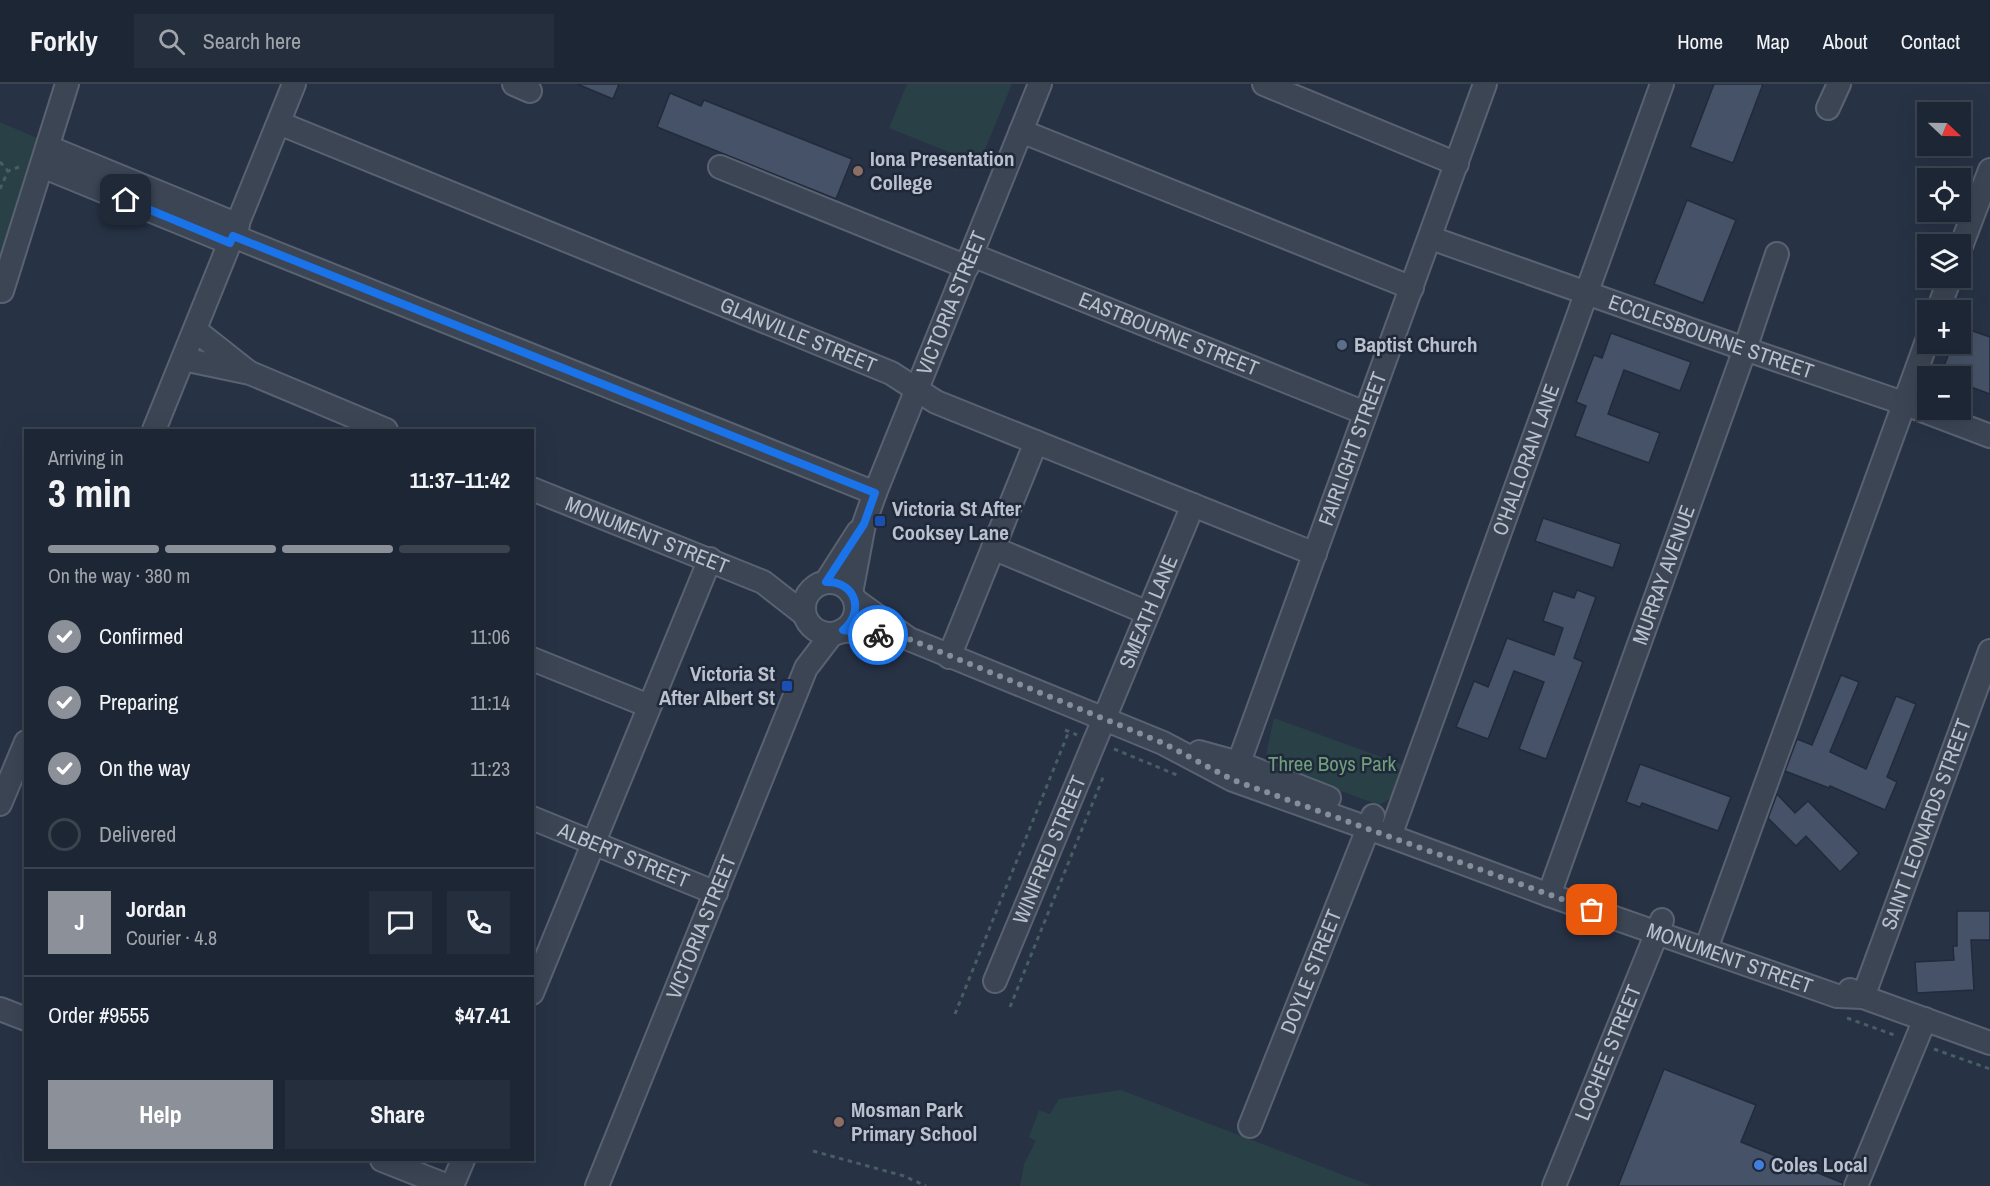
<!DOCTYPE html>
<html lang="en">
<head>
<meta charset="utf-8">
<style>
	:root { --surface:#1d2634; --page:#252e3c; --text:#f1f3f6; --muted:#a0a5ac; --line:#3b434f; --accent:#8c9099 }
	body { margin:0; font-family:"Archivo Narrow",sans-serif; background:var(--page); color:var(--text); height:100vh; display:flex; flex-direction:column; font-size:22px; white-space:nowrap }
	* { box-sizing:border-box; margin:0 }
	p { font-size:20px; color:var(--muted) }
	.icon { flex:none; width:33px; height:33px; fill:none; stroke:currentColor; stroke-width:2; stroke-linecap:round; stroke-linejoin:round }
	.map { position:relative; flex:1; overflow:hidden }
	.drawer { position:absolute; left:24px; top:345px; width:510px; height:732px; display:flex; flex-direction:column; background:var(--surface); border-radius:0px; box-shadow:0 6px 24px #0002,0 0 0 2px var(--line) }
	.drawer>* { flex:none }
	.needle { width:39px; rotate:112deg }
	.buttons { position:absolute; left:1917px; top:18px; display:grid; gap:12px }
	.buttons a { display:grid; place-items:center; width:54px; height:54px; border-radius:0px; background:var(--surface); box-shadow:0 6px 24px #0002,0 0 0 2px var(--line); font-size:30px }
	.pin { position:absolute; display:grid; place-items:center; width:51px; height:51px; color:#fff; margin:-26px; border-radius:12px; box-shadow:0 3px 9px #0006 }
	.courier { position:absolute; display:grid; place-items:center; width:60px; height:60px; margin:-30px; border:4px solid #1a73e8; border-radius:50%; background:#fff; color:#222; box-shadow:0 2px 8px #0007 }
	.summary em { font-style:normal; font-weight:700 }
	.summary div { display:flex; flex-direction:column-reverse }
	.summary { display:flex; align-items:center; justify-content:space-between; height:102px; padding:0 24px }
	h1 { font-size:39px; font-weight:700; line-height:45px }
	.bar { display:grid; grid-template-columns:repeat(4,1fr); gap:9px 6px; align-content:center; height:72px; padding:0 24px }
	.bar i { height:8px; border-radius:4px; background:var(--line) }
	.bar .active { background:var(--accent) }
	.bar p { grid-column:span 4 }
	.line { display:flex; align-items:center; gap:15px; padding:0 24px; border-top:2px solid var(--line) }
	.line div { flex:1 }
	.round { display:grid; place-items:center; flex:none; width:63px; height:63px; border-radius:0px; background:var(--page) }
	ol { padding:0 24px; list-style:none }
	li { display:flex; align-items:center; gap:18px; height:66px }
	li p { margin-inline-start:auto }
	li .icon { padding:6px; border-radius:50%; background:var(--accent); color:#fff; stroke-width:4 }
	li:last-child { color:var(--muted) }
	li i { width:33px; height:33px; border:3px solid var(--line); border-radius:50% }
	.action { display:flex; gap:12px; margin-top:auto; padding:12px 24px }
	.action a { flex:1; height:69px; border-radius:0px; background:var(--accent); color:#fff; font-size:24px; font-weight:700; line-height:69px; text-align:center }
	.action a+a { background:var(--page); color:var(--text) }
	header { display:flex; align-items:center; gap:36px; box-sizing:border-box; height:84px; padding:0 30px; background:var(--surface); border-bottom:2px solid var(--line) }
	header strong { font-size:28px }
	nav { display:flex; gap:33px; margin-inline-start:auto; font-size:21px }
	.search { width:420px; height:54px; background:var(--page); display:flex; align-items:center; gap:15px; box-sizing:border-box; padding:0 21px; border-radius:0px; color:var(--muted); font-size:22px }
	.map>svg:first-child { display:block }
	.green { fill:#294146 }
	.building { fill:#465267; stroke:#222b3c; stroke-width:1.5 }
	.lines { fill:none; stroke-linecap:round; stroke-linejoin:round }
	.minor-casing { stroke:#5a6272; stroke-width:26 }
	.path { stroke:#475e62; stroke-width:3; stroke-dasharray:4.5 4.5; stroke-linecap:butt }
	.minor { stroke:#3b4554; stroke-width:22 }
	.done { stroke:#868e9e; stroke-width:6; stroke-dasharray:0 10.8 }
	.route { stroke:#1a73e8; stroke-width:8 }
	.education-dot { fill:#8d6e63; stroke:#20293a; stroke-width:2 }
	.service-dot { fill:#5c6f8a; stroke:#20293a; stroke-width:2 }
	.transit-dot { fill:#1a4fb4; stroke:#20293a; stroke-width:2 }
	.shop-dot { fill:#3f7fe0; stroke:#20293a; stroke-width:2 }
	.labels { text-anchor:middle; stroke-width:5; stroke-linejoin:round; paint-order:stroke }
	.poi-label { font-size:21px; font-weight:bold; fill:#b9c0ce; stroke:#20293a; text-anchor:start }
	.street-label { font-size:21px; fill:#b9c0ce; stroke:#20293a }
	.park-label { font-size:21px; fill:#6f9f7c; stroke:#20293a }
</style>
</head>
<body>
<header>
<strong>Forkly</strong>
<div class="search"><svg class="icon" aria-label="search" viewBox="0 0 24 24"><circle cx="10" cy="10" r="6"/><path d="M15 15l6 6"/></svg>Search here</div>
<nav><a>Home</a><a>Map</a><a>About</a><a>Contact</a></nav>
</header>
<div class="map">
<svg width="1990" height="1102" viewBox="0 0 1990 1102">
	<rect width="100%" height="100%" fill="#273245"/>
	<g class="green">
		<path d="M907,0h105l-33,80 -90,-36z"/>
		<path d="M0,38l39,17 -39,121z"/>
		<path d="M1274,634l129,47 -12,33 -12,7 -109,-40 -4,-10z"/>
		<path d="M1121,1006l251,96h-352l4,-22 12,-23 -7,-4 10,-27 11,4 9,-15z"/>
	</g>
	<g class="building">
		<path d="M577,0h42l-6,15z"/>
		<path d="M1714,0h49l-30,79 -43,-16z"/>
		<path d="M670,9l31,13 3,-6 148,59 -16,40 -179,-72z"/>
		<path d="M1687,116l49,20 -33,83 -49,-19z"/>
		<path d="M1967,245l23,8v57l-30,-11v-7h-20l12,-30 8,3z"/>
		<path d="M1611,249l80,29 -11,29 -56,-21 -16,44 52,19 -11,30 -74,-27 11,-30 -10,-4 18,-47 8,3z"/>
		<path d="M1543,434l78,26 -8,24 -78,-27z"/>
		<path d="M1577,506l19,7 -22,61 9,4 -37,97 -27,-10 25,-67 -30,-11 -26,68 -32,-12 18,-46 14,6 19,-49 47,17 9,-27 -20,-7 10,-30 21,7z"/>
		<path d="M1841,591l18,7 -29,70 36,17 30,-73 20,8 -29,73 10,5 -12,28 -55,-24 -1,2 -44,-17 12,-32 15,6z"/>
		<path d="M1640,680l91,33 -13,34 -76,-28 -2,4 -14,-5z"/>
		<path d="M1777,710l18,19 13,-12 51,52 -19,19 -34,-36 -10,10 -28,-28z"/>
		<path d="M1957,827h33v29h-19l3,50 -57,3 -2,-31 39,-2 -1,-14h4z"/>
		<path d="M1664,985l92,36 -15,37 102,41v3h-225z"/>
	</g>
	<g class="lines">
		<defs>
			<g id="minor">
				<path d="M514,0l16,7"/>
				<path d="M1264,0l193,80"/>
				<path d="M1828,24l11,-24"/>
				<path id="s1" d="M279,39l612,250 45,29 379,152"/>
				<path d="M1021,47l391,157"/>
				<path d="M48,63l190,78"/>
				<path d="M42,82l188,77"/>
				<path d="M720,83l247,100"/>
				<path d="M233,152l642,257"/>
				<path id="s2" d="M1431,154l314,111 158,54 87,33"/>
				<path d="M1960,165l30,-79"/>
				<path id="s3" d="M972,171l393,158"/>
				<path d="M2,207l65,-207"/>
				<path d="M1938,226l12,-32"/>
				<path d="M195,246l52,41"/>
				<path d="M183,275l67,14 136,57"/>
				<path d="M154,346l140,-346"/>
				<path id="s4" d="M532,405l231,93 41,32"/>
				<path d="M993,464l155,65"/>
				<circle cx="830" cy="524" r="26"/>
				<path d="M826,498l32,-50"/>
				<path id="s5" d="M851,509l13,-69 11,-31 165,-409"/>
				<path id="s6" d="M855,516l54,39 254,104 70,37 157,56 159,59 288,101 26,1"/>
				<path d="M843,546l62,8"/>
				<path d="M949,573l87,-215"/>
				<path d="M532,575l117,47"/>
				<path d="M1199,668l40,11 90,35"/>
				<path id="s7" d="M1234,692l251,-692"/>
				<path d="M0,720l26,-62"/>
				<path id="s8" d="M532,734l184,75"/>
				<path id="s9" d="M1390,752l272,-752"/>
				<path id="s10" d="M1549,811l196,-546 32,-95"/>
				<path d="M1706,865l222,-611"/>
				<path id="s11" d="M995,897l198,-476"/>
				<path d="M1850,906l13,7 127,46"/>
				<path d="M532,909l178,-434"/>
				<path id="s12" d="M1863,913l127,-346"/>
				<path d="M0,925l26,10"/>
				<path id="s13" d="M1250,1042l123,-310"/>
				<path d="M382,1076l66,26"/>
				<path d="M452,1102l11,-26"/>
				<path id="s14" d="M597,1102l209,-518 26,-34"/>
				<path id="s15" d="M1554,1102l108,-266"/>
				<path d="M1856,1102l69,-167"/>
			</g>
		</defs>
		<use href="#minor" class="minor-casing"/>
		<g class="path">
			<path d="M0,78l8,9"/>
			<path d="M0,105l8,-18 11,-4"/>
			<path d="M1065,646l12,5"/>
			<path d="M1114,665l63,26"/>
			<path d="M1010,923l94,-232"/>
			<path d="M955,930l114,-283"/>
			<path d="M1847,934l50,18"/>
			<path d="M1934,965l56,20"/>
			<path d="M813,1067l91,25 22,10"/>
		</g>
		<use href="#minor" class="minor"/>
	</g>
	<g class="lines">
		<path class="done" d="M878,551l31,4 254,104 70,37 359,130"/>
		<path class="route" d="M126,116l104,43 3,-7 642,257 -11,31 -38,58c30,-1 39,30 17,48l35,5"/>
	</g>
	<g class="education-dot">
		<circle cx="858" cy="87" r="6"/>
		<circle cx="839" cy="1038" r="6"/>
	</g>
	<circle class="service-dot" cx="1342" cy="261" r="6"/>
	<g class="transit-dot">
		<rect x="874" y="431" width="12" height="12" rx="3"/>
		<rect x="781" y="596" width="12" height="12" rx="3"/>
	</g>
	<circle class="shop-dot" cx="1759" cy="1081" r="6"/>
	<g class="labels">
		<g class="poi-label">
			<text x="870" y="82">Iona Presentation<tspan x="870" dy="24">College</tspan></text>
			<text x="1354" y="268">Baptist Church</text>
			<text x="892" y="432">Victoria St After<tspan x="892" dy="24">Cooksey Lane</tspan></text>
			<text x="775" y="597" text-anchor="end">Victoria St<tspan x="775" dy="24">After Albert St</tspan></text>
			<text x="851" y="1033">Mosman Park<tspan x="851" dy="24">Primary School</tspan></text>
			<text x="1771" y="1088">Coles Local</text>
		</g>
		<g class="street-label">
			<text dy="7" stroke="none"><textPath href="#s5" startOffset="308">VICTORIA STREET</textPath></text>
			<text dy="7" stroke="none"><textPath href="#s3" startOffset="212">EASTBOURNE STREET</textPath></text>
			<text dy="7" stroke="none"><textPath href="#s1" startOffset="561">GLANVILLE STREET</textPath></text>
			<text dy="7" stroke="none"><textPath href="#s2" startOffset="297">ECCLESBOURNE STREET</textPath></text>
			<text dy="7" stroke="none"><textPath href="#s7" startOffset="348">FAIRLIGHT STREET</textPath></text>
			<text dy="7" stroke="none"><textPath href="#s9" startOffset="400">O'HALLORAN LANE</textPath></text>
			<text dy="7" stroke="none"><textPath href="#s4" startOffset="124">MONUMENT STREET</textPath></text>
			<text dy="7" stroke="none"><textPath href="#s10" startOffset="340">MURRAY AVENUE</textPath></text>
			<text dy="7" stroke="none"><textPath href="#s11" startOffset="400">SMEATH LANE</textPath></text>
			<text dy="7" stroke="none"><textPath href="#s12" startOffset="184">SAINT LEONARDS STREET</textPath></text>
			<text dy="7" stroke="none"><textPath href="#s11" startOffset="142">WINIFRED STREET</textPath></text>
			<text dy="7" stroke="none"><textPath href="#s8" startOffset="99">ALBERT STREET</textPath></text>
			<text dy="7" stroke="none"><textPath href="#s14" startOffset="279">VICTORIA STREET</textPath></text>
			<text dy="7" stroke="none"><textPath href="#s6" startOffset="948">MONUMENT STREET</textPath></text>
			<text dy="7" stroke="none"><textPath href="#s13" startOffset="166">DOYLE STREET</textPath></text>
			<text dy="7" stroke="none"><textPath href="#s15" startOffset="144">LOCHEE STREET</textPath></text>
		</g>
		<g class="park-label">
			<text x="1332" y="687">Three Boys Park</text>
		</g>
	</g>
</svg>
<div class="buttons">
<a><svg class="needle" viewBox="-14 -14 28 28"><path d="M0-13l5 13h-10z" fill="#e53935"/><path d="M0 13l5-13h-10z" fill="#a0a5ac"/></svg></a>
<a><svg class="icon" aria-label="locate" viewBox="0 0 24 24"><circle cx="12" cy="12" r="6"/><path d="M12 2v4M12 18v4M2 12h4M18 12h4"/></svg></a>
<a><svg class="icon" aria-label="layers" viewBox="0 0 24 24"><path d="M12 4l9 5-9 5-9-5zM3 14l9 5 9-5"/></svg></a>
<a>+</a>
<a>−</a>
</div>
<div class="pin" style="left:1592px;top:826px;background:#ea580c"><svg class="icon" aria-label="bag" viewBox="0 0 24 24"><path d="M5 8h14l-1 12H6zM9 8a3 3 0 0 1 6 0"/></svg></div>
<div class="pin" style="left:126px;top:116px;background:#1f2937"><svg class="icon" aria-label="home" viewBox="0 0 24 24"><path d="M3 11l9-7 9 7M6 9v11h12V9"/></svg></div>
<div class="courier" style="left:878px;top:551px"><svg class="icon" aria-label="bike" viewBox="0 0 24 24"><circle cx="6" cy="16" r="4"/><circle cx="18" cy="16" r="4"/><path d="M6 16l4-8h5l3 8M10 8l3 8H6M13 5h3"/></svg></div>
<section class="drawer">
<div class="summary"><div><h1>3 min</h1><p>Arriving in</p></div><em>11:37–11:42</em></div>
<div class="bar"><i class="active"></i><i class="active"></i><i class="active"></i><i></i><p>On the way · 380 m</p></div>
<ol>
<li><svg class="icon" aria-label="check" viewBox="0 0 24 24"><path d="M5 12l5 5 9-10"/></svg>Confirmed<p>11:06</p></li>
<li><svg class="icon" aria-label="check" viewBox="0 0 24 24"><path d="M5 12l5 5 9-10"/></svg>Preparing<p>11:14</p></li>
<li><svg class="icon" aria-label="check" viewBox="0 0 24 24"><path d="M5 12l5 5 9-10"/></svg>On the way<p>11:23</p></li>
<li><i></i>Delivered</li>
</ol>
<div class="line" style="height:108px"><b class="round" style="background:var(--accent);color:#fff">J</b><div><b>Jordan</b><p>Courier · 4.8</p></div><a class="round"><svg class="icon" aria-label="chat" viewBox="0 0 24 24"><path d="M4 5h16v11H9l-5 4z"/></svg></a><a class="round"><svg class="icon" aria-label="phone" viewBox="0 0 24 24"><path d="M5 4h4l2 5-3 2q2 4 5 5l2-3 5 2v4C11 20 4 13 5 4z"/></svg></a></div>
<div class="line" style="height:78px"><div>Order #9555</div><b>$47.41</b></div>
<div class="action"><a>Help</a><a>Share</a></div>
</section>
</div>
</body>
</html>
